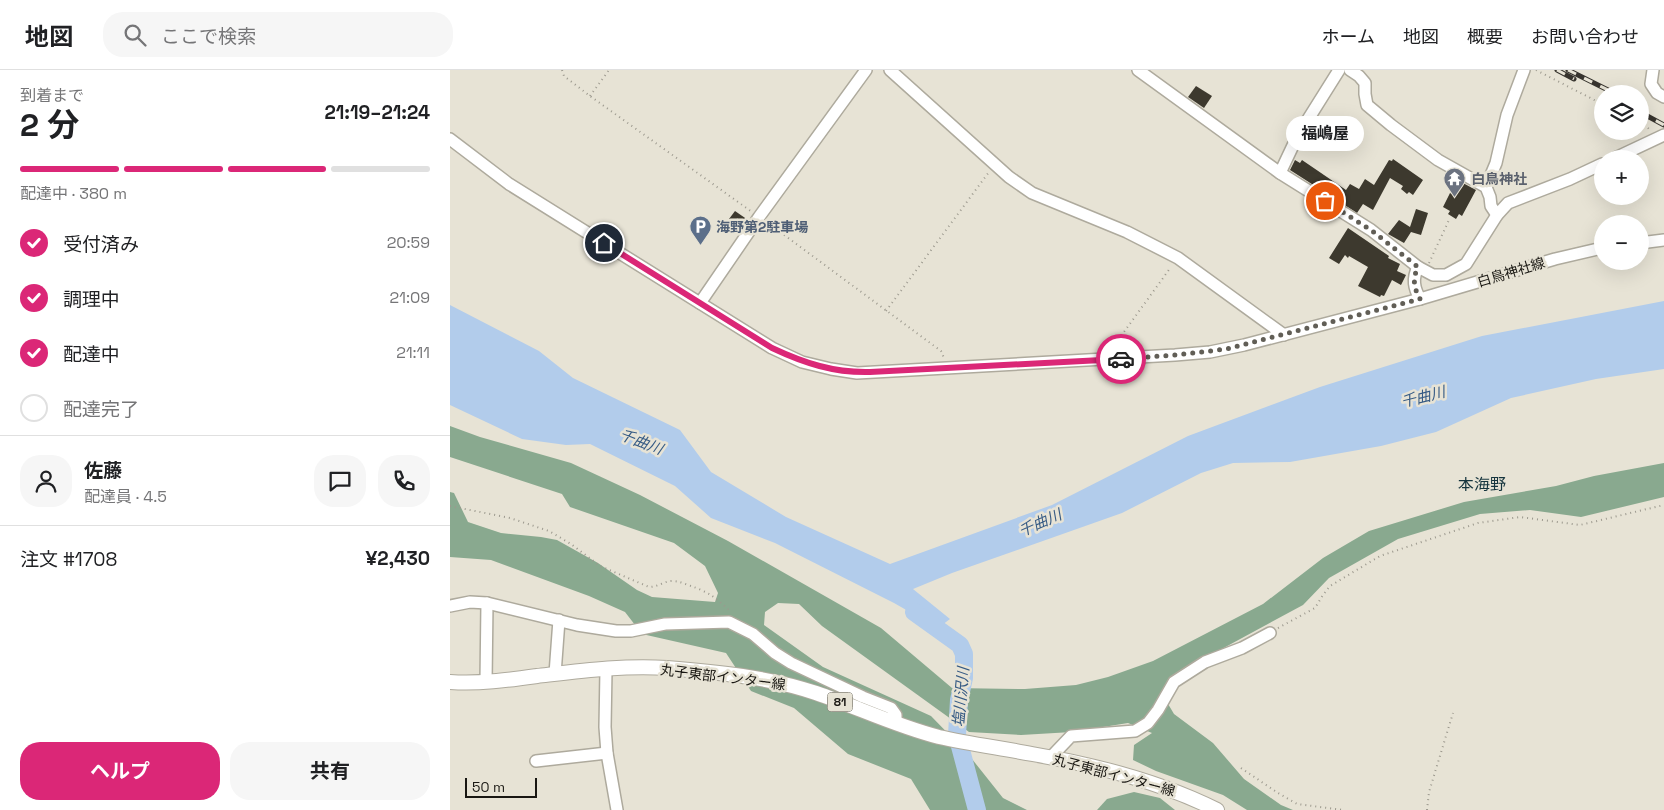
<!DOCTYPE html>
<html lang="ja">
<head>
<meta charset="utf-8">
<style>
	:root { --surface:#fff; --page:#f6f6f6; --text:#202124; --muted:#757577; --line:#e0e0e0; --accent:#db2777 }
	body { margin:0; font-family:"Space Grotesk","Noto Sans JP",sans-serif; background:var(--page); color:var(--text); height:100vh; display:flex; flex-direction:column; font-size:19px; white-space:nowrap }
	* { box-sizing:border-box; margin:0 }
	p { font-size:16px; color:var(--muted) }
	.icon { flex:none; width:28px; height:28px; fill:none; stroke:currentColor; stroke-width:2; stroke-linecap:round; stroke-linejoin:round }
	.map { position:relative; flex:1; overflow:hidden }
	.drawer { display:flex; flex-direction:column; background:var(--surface); width:450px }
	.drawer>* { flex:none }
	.tools { position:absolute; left:1144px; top:15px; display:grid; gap:10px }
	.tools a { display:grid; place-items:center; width:55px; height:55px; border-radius:50%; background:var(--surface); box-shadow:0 5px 20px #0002; font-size:25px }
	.scale { position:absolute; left:15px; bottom:12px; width:72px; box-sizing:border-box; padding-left:5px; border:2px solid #191712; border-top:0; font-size:14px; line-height:18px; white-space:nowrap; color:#191712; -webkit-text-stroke:4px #e7e3d5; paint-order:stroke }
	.pin { position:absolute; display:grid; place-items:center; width:42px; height:42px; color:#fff; margin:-21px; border:2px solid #fff; border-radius:50%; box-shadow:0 1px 5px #0007 }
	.courier { position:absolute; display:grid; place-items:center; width:50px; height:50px; margin:-25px; border:4px solid #db2777; border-radius:50%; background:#fff; color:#222; box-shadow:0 1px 6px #0007 }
	.bubble { position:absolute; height:35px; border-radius:18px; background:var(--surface); box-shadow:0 5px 20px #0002; font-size:16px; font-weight:700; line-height:35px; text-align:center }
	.summary em { font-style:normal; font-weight:700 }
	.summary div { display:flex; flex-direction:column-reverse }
	.summary { display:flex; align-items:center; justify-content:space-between; height:85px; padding:0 20px }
	h1 { font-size:32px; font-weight:700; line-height:38px }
	.bar { display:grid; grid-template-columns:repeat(4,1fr); gap:8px 5px; align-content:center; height:60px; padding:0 20px }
	.bar i { height:6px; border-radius:4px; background:var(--line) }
	.bar .selected { background:var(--accent) }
	.bar p { grid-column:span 4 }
	.line { display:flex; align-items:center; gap:12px; padding:0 20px; border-top:1px solid var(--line) }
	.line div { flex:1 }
	.round { display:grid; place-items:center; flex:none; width:52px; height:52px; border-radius:20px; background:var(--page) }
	ol { padding:0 20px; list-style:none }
	li { display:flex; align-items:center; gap:15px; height:55px }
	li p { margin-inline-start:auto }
	li .icon { padding:5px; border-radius:50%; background:var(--accent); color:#fff; stroke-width:4 }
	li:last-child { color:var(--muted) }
	li i { width:28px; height:28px; border:2px solid var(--line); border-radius:50% }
	.button { display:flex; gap:10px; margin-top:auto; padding:10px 20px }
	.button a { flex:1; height:58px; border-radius:20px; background:var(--accent); color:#fff; font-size:20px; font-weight:700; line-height:58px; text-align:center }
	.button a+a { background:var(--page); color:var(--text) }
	header { display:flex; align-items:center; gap:30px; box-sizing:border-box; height:70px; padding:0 25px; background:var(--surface); border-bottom:1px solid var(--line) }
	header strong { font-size:24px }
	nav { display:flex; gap:28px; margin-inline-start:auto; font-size:18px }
	.search { width:350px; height:45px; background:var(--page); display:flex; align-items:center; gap:12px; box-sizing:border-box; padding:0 18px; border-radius:20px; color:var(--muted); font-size:19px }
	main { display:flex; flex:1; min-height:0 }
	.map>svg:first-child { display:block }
	.forest { fill:#89a98f }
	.water { fill:#b2cceb }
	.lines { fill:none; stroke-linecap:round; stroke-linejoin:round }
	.river { stroke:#b2cceb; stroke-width:18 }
	.building { fill:#3d392e }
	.minor-casing { stroke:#aeaa9d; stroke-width:14 }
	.major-casing { stroke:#aeaa9d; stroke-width:16 }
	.path { stroke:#9c998e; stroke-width:2; stroke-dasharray:1 4; stroke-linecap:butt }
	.minor { stroke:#fff; stroke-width:11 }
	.major { stroke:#fff; stroke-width:14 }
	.rail-casing { stroke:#37342e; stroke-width:5 }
	.rail { stroke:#e7e3d5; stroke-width:3; stroke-dasharray:9; stroke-linecap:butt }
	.done { stroke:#615e56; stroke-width:5; stroke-dasharray:0 9 }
	.route { stroke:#db2777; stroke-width:6 }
	.labels { text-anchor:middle; stroke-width:5; stroke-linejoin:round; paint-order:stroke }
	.shield { fill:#e7e3d5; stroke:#57544c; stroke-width:1 }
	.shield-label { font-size:12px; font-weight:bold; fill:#191712 }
	.worship-label { font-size:14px; font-weight:bold; fill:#5b616d; stroke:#e7e3d5; text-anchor:start }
	.service-label { font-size:14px; font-weight:bold; fill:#4e5e75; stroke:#e7e3d5; text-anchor:start }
	.street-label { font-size:14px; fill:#191712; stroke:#e7e3d5 }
	.water-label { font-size:15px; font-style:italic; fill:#355a84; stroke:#e7e3d5 }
	.quarter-label { font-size:16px; fill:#15343d; stroke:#e7e3d5 }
</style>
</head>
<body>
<header>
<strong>地図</strong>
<div class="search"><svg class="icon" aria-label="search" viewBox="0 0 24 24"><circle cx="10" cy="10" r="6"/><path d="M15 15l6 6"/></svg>ここで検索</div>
<nav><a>ホーム</a><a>地図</a><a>概要</a><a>お問い合わせ</a></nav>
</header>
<main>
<section class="drawer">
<div class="summary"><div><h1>2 分</h1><p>到着まで</p></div><em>21:19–21:24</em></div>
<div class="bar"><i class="selected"></i><i class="selected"></i><i class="selected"></i><i></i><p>配達中 · 380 m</p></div>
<ol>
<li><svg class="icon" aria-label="check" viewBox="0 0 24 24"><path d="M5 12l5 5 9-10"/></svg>受付済み<p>20:59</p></li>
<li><svg class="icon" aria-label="check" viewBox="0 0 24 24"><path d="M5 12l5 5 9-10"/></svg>調理中<p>21:09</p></li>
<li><svg class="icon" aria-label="check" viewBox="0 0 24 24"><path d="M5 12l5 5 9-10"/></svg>配達中<p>21:11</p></li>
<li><i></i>配達完了</li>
</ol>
<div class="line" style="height:90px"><a class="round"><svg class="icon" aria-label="person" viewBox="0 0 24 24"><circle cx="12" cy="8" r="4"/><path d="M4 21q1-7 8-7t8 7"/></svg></a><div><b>佐藤</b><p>配達員 · 4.5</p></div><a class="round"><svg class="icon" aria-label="chat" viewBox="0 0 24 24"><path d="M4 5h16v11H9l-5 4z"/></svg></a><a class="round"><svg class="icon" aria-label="phone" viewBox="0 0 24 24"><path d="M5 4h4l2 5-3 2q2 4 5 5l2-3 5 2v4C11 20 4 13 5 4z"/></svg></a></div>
<div class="line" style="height:65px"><div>注文 #1708</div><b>¥2,430</b></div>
<div class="button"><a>ヘルプ</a><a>共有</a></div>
</section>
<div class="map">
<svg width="1214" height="740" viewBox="0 0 1214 740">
	<rect width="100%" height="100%" fill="#e7e3d5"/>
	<g class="forest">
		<path d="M0,356l30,11 91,26 69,32 88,46 153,87 71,60 73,1 51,-4 32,-8 45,-16 110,-57 60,-46 46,-27 95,-29 92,-16 38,-10 70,-13v34l-83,20 -51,-7 -50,4 -82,25 -69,39 -26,27 -133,72 -9,15 13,22 39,29 31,36 37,26 12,5h-46l-24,-15 -67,-24 -23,-11 1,-15 18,-12 -24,-10 -56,9 -51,3 -52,-3 -147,-106 -23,-22 -21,-1 -13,9 -1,13 59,42 108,49 37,38 35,44 24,12h-97l-19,-31 -63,-25 -54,-46 -43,-17 -25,-38 -84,-19 -17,-22 -36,-16 -98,-36 -41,-3v-65l4,1 14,29 33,11 40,4 16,3 41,23 39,27 15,7 63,5 3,-9 -13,-27 -31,-23 -104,-36 -8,-13 -112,-37z"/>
		<path d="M684,722l26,6 15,12h-78l10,-11z"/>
	</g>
	<path class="water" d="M1214,231v68l-68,10 -85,19 -75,34 -55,14 -91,16 -57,1 -32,10 -79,40 -170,60 -39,16 37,30 -12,9 -44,-25 -119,-60 -64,-25 -36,-32 -85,-42 -24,1 -44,-6 -72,-34v-100l89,46 34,27 107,52 31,42 75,45 104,47 162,-59 136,-69 132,-49 162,-51z"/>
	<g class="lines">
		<path class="river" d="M464,542l46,33 4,9v24l-5,22 -2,35 20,75"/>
	</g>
	<g class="building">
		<path d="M746,16l16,10 -8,12 -16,-11z"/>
		<path d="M943,89l30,21 -10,15 -4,-3 -2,2 -6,-5 2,-3 -13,-8 -17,32 -10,-6 -6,9 -67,-43 5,-10 5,3 2,-3 44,30 4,-6 9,5 6,-10 9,6 15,-25 3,1z"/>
		<path d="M1011,112l15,8 -14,26 -3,-2 -3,5 -8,-5 2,-3 -7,-4 7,-14 4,2z"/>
		<path d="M966,139l12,4 -7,22 -10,-3 -7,11 -16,-9 11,-14 11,7z"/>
		<path d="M285,141l13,9 -6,8 -13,-9z"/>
		<path d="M898,158l41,28 -1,2 12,6 -3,7 9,4 -5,10 -9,-5 -8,16 -3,-1 -1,2 -22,-11 10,-19 -19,-11 -1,2 -3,-3 -6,9 -10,-6z"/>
	</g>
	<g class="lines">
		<defs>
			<g id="minor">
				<path d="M440,0l119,107 23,16 95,39 51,26 106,77"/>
				<path d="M688,0l142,103 91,57 47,37 15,8h13l20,-11 31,-49 11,-12 62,-24 32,-15"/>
				<path d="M900,0l9,6 6,7v11l2,11 24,20 47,35 48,27 4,10 1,9 6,9"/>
				<path d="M1203,0l-2,14 6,9 7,4"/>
				<path d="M0,69l59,45 263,164 30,14 29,7 26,4 318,-18 35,-3 34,-7 176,-46 135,-40 47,-11"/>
				<path d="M1163,89l51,-24"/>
				<path d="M830,103l17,-36 42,-67"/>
				<path d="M1036,117l10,-24 11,-48 17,-45"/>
				<path d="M1190,173l24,-3"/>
				<path d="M968,197c-6,12 -4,21 2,32"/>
				<path d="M250,233l59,-86 107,-147"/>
				<path d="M0,536l20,-4 17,1 90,22 39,6h15l34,-7 64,-2 24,12 22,19 16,10 72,34 28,11 5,7v8"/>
				<path d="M156,600l-1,57 2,26 10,57"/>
				<path d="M105,604l4,-54"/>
				<path d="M36,612l1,-79"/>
				<path d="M601,687l20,-21 64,-5 13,-8 10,-13 16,-28 31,-20 37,-14 28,-15"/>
				<path d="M86,691l71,-8"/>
			</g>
			<path id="major" d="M0,612c30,2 58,-2 87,-6 43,-5 87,-11 130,-8 49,4 102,9 149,25 41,14 80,33 123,44 31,7 62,11 93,17 64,11 127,27 185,56"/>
		</defs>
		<use href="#minor" class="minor-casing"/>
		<use href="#major" class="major-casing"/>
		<g class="path">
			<path d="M112,0l2,6 26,20 162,116"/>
			<path d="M1086,0l66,34"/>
			<path d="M140,26l19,-26"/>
			<path d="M1190,52l5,3 6,6"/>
			<path d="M318,153l173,128 3,7"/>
			<path d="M979,193l20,-43"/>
			<path d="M436,241l103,-139"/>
			<path d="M665,279l1,-6 55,-76"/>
			<path d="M0,436l60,12 39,13 22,13 29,22 49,21c9,0 15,-6 23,-6 6,0 11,2 16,4 21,7 27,12 43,27"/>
			<path d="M828,558l37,-20 8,-13 7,-9 50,-30 98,-33 42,-6 60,8 84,-20"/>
			<path d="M791,698l37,25 19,11 46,6"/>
			<path d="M977,740l2,-18 24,-79"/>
		</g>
		<use href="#minor" class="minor"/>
		<use href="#major" class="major"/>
		<defs>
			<g id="rail">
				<path d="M1107,0l17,9"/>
				<path d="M1118,0l48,24"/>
				<path d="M1190,42l24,13"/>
			</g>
		</defs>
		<use href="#rail" class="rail-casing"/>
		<use href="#rail" class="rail"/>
	</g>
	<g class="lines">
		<path class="done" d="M671,289l54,-4 52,-6 193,-50c-6,-11 -8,-20 -2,-32l-47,-37 -46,-29"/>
		<path class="route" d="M154,173l168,105c32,15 62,25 98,24l251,-13"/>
	</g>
	<defs>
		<symbol id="temple-pin" viewBox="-11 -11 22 30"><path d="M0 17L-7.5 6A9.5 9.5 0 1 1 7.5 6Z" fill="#6b7280" stroke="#e7e3d5"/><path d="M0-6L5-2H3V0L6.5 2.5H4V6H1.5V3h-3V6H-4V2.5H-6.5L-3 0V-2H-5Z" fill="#fff"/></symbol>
		<symbol id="parking-pin" viewBox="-11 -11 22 30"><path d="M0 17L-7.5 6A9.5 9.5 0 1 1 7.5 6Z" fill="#5c6f8a" stroke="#e7e3d5"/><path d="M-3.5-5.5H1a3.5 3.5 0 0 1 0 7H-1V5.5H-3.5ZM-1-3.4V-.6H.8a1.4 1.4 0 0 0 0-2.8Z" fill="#fff"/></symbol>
	</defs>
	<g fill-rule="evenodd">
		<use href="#temple-pin" x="992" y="96" width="25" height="34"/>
		<use href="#parking-pin" x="238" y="144" width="25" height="34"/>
	</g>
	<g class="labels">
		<rect class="shield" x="377.5" y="622.5" width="25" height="19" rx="4"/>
		<g class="shield-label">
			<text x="390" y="636">81</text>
		</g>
		<g class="worship-label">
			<text x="1021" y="114">白鳥神社</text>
		</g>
		<g class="service-label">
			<text x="266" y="162">海野第2駐車場</text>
		</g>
		<g class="street-label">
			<text transform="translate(1061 202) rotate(-17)" y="5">白鳥神社線</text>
			<text transform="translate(273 607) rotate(7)" y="5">丸子東部インター線</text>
			<text transform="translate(664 705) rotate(15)" y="5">丸子東部インター線</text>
		</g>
		<g class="water-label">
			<text transform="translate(973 327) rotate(-14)" y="5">千曲川</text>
			<text transform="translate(191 372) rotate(21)" y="5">千曲川</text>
			<text transform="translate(590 453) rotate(-24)" y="5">千曲川</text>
			<text transform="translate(511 627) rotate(-85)" y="5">塩川沢川</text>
		</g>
		<g class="quarter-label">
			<text x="1032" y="420">本海野</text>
		</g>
	</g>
</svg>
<div class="tools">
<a><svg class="icon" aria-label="layers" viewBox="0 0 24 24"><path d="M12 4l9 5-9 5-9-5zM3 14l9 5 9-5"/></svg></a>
<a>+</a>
<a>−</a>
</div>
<div class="scale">50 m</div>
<div class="pin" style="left:875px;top:131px;background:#ea580c"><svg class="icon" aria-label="bag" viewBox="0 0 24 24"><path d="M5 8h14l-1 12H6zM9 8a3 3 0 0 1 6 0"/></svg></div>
<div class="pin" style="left:154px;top:173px;background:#1f2937"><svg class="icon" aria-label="home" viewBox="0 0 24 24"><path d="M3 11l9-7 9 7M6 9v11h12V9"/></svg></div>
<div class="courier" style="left:671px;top:289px"><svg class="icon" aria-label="car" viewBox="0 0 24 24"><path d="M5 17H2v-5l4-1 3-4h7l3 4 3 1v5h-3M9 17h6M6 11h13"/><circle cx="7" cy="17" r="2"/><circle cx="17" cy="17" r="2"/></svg></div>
<div class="bubble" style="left:836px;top:46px;width:78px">福嶋屋</div>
</div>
</main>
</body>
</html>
